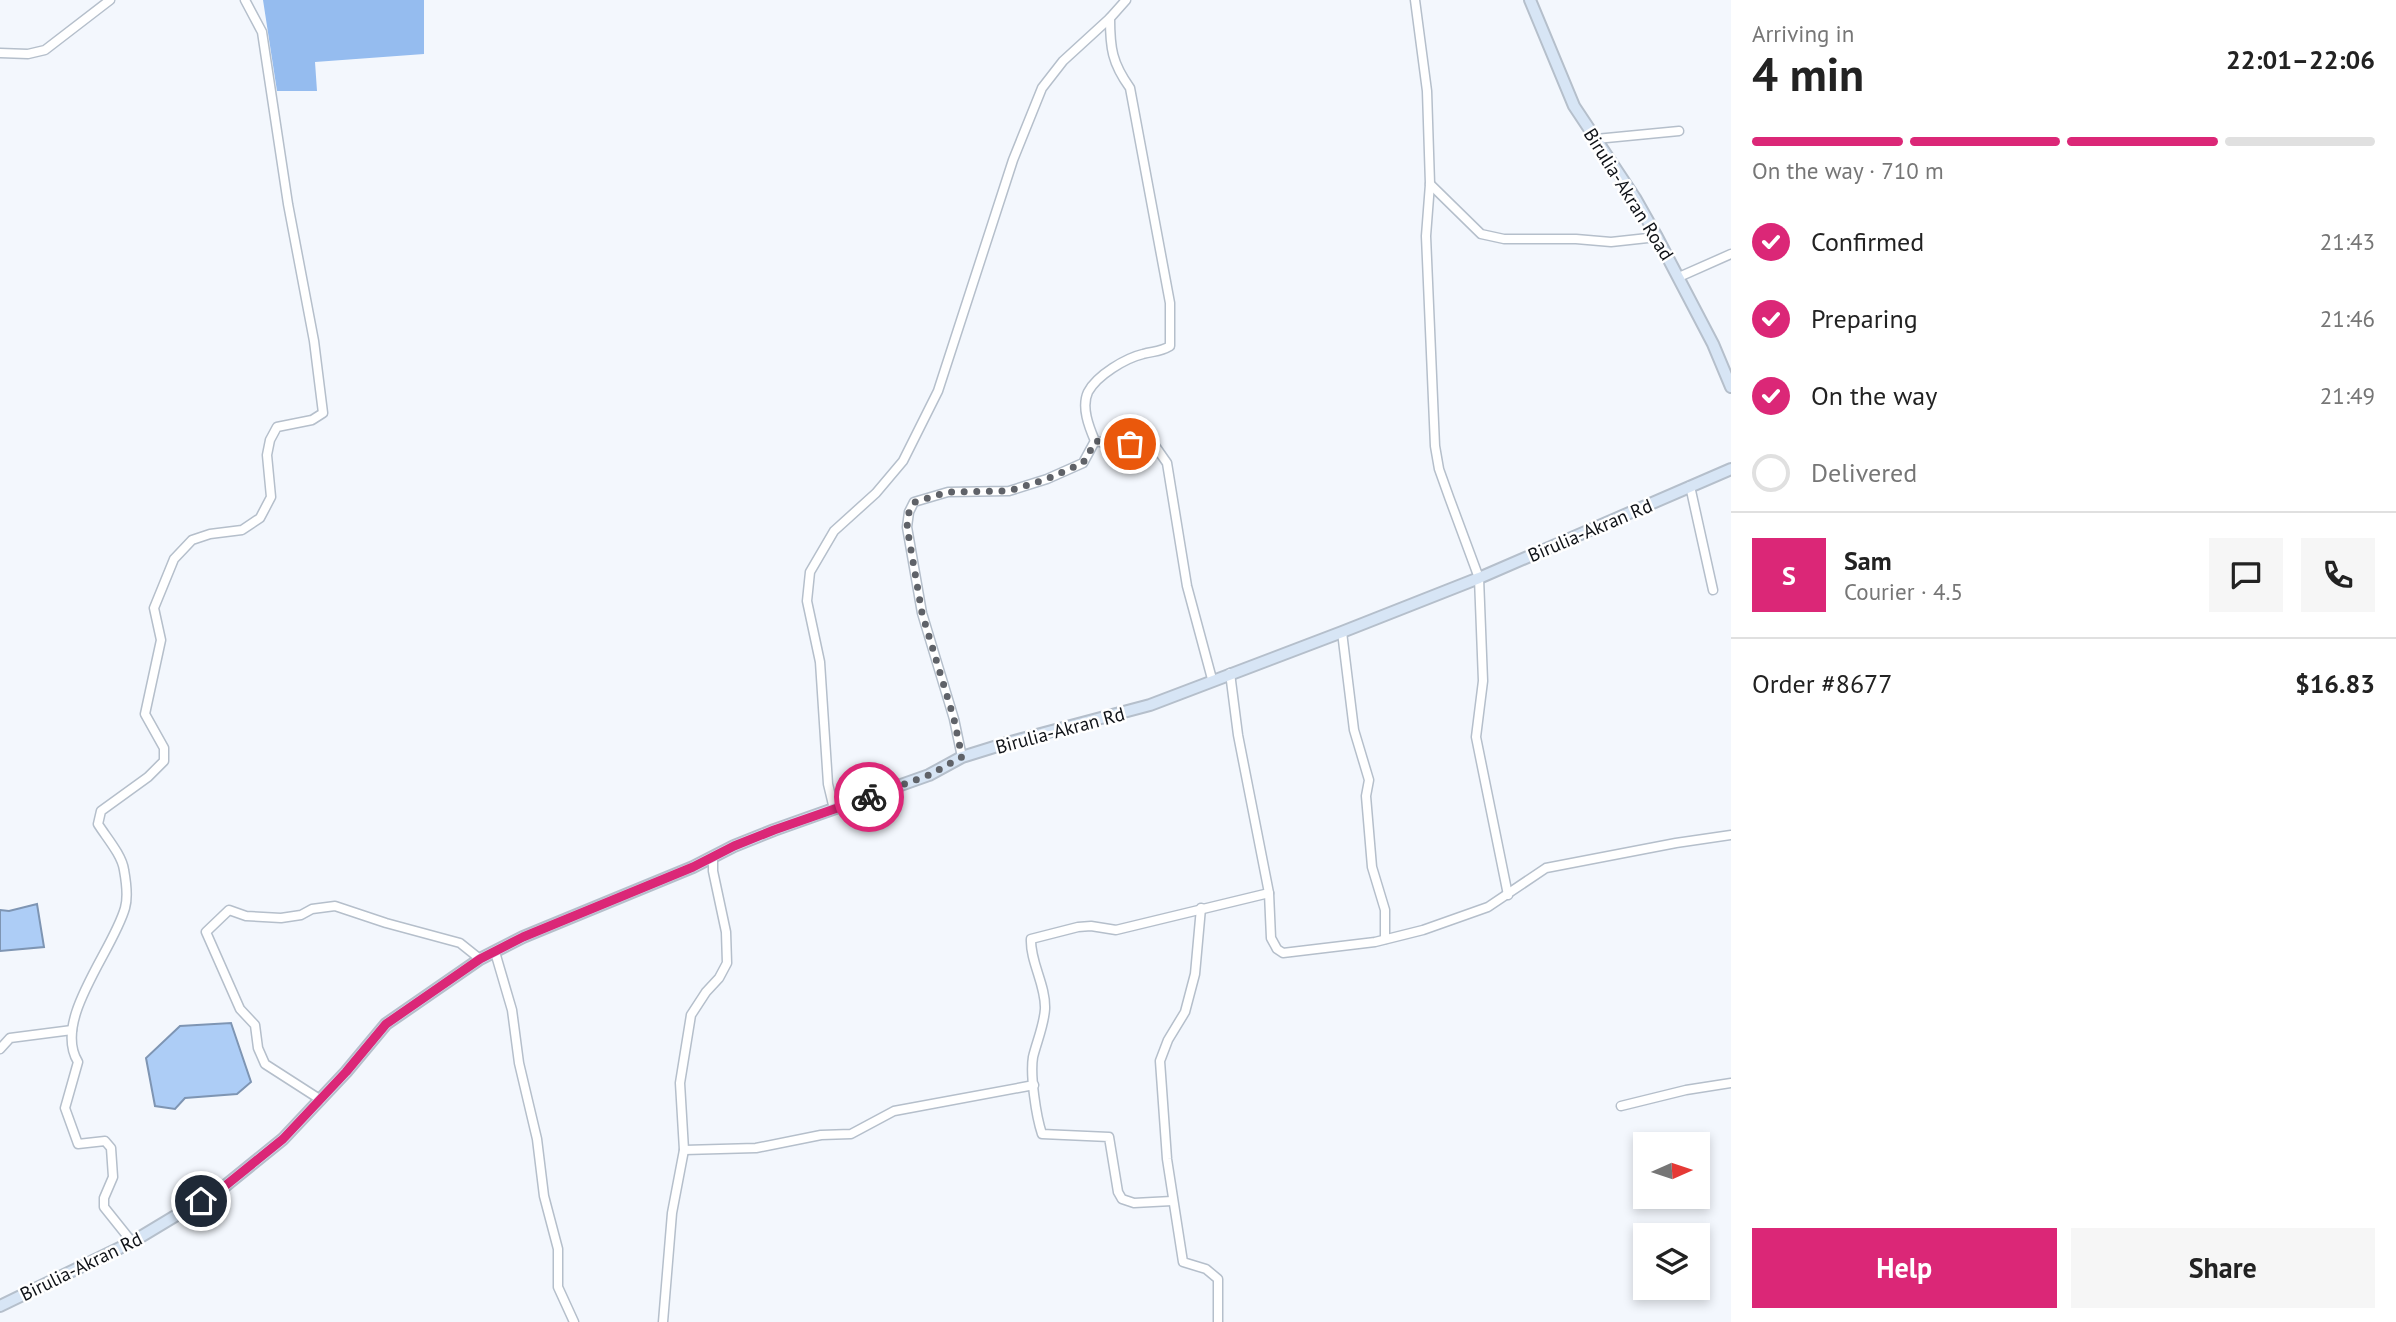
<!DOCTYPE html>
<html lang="en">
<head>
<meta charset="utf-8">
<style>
	:root { --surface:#fff; --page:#f6f6f6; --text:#222; --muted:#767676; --line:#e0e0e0; --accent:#db2777 }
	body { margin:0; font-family:"PT Sans",sans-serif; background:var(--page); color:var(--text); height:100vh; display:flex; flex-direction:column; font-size:26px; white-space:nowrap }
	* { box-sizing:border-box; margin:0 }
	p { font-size:23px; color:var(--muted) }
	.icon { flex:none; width:38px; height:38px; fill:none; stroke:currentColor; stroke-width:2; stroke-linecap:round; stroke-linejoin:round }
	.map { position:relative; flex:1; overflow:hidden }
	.sheet { display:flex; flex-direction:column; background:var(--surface); width:665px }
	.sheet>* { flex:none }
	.needle { width:46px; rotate:87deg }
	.tools { position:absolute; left:1633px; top:1132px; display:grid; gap:14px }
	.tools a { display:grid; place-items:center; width:77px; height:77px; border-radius:0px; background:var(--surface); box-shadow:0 4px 10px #0003; font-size:35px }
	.pin { position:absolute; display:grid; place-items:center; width:60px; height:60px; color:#fff; margin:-30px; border:4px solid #fff; border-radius:50%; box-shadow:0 2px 7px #0007 }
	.courier { position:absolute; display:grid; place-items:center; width:70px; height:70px; margin:-35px; border:5px solid #db2777; border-radius:50%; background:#fff; color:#222; box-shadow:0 2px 9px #0007 }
	.head em { font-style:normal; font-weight:700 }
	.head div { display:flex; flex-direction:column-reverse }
	.head { display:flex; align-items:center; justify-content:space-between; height:119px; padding:0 21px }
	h1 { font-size:46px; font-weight:700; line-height:52px }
	.bar { display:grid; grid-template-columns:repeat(4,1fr); gap:10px 7px; align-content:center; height:84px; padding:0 21px }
	.bar i { height:9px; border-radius:5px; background:var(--line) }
	.bar .on { background:var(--accent) }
	.bar p { grid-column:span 4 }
	.line { display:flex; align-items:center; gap:18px; padding:0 21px; border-top:2px solid var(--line) }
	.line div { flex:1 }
	.round { display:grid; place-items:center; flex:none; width:74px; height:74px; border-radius:0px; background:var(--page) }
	ol { padding:0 21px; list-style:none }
	li { display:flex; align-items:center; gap:21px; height:77px }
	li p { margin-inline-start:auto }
	li .icon { padding:7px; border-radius:50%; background:var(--accent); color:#fff; stroke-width:4 }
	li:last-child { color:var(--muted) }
	li i { width:38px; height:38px; border:4px solid var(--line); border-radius:50% }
	.button { display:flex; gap:14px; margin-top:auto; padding:14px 21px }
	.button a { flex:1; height:80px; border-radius:0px; background:var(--accent); color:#fff; font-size:28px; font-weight:700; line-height:80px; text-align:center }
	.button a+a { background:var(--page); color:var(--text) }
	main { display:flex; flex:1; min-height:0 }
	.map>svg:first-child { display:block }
	.forest { fill:#95bcef }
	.water { fill:#adcdf6; stroke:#7e95b3; stroke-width:2 }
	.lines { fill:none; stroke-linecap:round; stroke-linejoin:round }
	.street-casing { stroke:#b5bfcb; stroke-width:11 }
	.secondary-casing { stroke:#b5bfcb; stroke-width:14 }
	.street { stroke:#fff; stroke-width:8 }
	.secondary { stroke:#d7e5f5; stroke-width:10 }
	.done { stroke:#5f6268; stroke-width:7; stroke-dasharray:0 12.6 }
	.route { stroke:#db2777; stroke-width:9 }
	.labels { text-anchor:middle; stroke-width:5; stroke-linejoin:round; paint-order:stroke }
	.street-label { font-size:19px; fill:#0f1217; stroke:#fff }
</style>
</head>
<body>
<main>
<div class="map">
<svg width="1731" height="1322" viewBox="0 0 1731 1322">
	<rect width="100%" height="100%" fill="#f3f7fd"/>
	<path class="forest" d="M263,0h161v54l-109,8 2,29h-40z"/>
	<g class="water">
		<path d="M37,904l7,43 -44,4v-41l9,1z"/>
		<path d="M231,1023l20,59 -14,12 -52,4 -10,11 -20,-3 -9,-48 34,-32z"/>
	</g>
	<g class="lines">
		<defs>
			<g id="street">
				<path d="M1126,0l-16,18c0,30 2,45 20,70l40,215v43c-10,6 -16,5 -27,8 -17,4 -46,21 -55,38 -7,15 1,35 7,49l21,4 37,-2 14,20 20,123 25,93"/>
				<path d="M1415,0l12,91 3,93 -4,52 9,210 4,23 10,28 30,81 4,103 -7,56 32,158"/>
				<path d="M0,53l28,1 17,-4 65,-50"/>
				<path d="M1596,139l83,-8"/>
				<path d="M1430,184l51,50 23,5h72l35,3 46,-5"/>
				<path d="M1679,277l52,-23"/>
				<path d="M1690,486l23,104"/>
				<path d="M1342,632l12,98 15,50 -3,16 6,71 13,43v29"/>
				<path d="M1230,673l8,62 31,158 2,45 6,11 6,4 92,-11 48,-12 65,-23 58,-39 130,-25 55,-8"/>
				<path d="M962,757l-8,-38 -32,-106 -15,-86 2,-15 5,-10 34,-10 61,-1 38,-12 36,-16 12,-22"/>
				<path d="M834,809l-6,-25 -8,-122 -13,-61 3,-29 24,-41 42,-38 27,-32 35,-70 75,-231 29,-72 21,-27 47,-43"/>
				<path d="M1201,908l-6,66 -10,38 -17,28 -8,21 7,98 16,103 23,7 12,10v43"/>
				<path d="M495,952l17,58 7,53 18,76 7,57 14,53v38l16,35"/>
				<path d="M0,1049l10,-11 62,-8"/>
				<path d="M321,1100l-56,-36 -7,-16 -3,-23 -15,-16 -34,-77 23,-22 17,6 35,2 20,-3 11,-6 23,-3 51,17 74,20 20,16"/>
				<path d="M1621,1106l65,-16 45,-7"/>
				<path d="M684,1150l72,-2 65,-13 30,-1 43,-23 140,-26"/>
				<path d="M1172,1201l-38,2 -12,-4 -4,-7 -9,-55 -67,-3c-6,-18 -12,-59 -9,-77 4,-16 11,-32 12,-48 1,-24 -15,-47 -14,-70l47,-12 13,-1 25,4 153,-37"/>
				<path d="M132,1242l-28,-35v-9l9,-21 -2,-29 -6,-7 -27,3 -13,-36 13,-46c-26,-42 35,-111 47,-154 3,-10 1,-27 -1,-38 -2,-15 -18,-33 -26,-46l3,-13 47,-34 16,-16v-13l-19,-34 16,-74 -7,-32 20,-49 18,-19 18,-6 32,-4 18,-12 11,-21 -4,-42 3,-15 7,-13 35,-7 11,-7 -9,-72 -26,-137 -26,-172 -17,-32"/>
				<path d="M663,1322l9,-109 12,-63 -4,-67 11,-68 15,-23 13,-14 8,-15 -1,-31 -13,-61v-14"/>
			</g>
			<g id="secondary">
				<path d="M1530,0l44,106 61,92 22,39 56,107 18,43"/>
				<path d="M0,1306l132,-64 93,-56 58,-47 63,-67 40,-48 94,-65 43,-22 170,-70 41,-21 40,-16 155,-55 33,-18 45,-14 143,-38 192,-73 137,-54 252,-109"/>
			</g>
		</defs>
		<use href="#street" class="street-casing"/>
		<use href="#secondary" class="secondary-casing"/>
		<use href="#street" class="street"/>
		<use href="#secondary" class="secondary"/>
	</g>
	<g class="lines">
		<path class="done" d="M869,797l60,-22 33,-18 -8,-38 -32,-106 -15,-86 2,-15 6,-10 33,-10 61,-1 38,-12 36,-16 13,-22 20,4 14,-1"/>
		<path class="route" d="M201,1201l24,-15 58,-47 63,-67 40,-48 94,-65 43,-22 170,-70 41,-21 40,-16 95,-33"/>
	</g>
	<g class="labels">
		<g class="street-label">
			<text transform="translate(1629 194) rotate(58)" y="7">Birulia-Akran Road</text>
			<text transform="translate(1590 530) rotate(-23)" y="7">Birulia-Akran Rd</text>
			<text transform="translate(1060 730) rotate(-15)" y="7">Birulia-Akran Rd</text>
			<text transform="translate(81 1266) rotate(-26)" y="7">Birulia-Akran Rd</text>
		</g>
	</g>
</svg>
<div class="tools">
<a><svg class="needle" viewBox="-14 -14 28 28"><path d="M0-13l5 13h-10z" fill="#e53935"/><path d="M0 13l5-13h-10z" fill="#767676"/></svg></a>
<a><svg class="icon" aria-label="layers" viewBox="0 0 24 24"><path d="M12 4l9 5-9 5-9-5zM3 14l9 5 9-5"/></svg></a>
</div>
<div class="pin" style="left:1130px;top:444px;background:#ea580c"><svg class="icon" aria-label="bag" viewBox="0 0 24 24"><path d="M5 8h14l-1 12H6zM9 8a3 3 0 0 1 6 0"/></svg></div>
<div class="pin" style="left:201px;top:1201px;background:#1f2937"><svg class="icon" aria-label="home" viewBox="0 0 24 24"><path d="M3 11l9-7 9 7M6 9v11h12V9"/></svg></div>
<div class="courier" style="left:869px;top:797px"><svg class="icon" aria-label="bike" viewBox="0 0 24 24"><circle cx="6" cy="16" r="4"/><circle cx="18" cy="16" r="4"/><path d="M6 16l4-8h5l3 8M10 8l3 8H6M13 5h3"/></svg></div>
</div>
<section class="sheet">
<div class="head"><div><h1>4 min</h1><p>Arriving in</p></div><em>22:01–22:06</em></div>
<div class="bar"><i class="on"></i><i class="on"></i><i class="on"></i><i></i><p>On the way · 710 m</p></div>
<ol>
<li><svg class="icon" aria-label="check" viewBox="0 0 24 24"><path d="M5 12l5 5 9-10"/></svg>Confirmed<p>21:43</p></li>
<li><svg class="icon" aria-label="check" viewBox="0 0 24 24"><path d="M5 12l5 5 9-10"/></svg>Preparing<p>21:46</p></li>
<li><svg class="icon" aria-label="check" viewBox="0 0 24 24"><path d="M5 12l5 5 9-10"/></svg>On the way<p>21:49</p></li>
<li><i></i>Delivered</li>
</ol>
<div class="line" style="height:126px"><b class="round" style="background:var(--accent);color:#fff">S</b><div><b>Sam</b><p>Courier · 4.5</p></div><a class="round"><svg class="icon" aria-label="chat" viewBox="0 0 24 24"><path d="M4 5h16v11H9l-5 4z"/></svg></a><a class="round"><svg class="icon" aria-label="phone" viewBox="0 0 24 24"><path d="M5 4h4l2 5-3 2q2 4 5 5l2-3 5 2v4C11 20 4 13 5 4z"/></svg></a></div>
<div class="line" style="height:91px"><div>Order #8677</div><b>$16.83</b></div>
<div class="button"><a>Help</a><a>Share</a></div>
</section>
</main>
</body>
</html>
